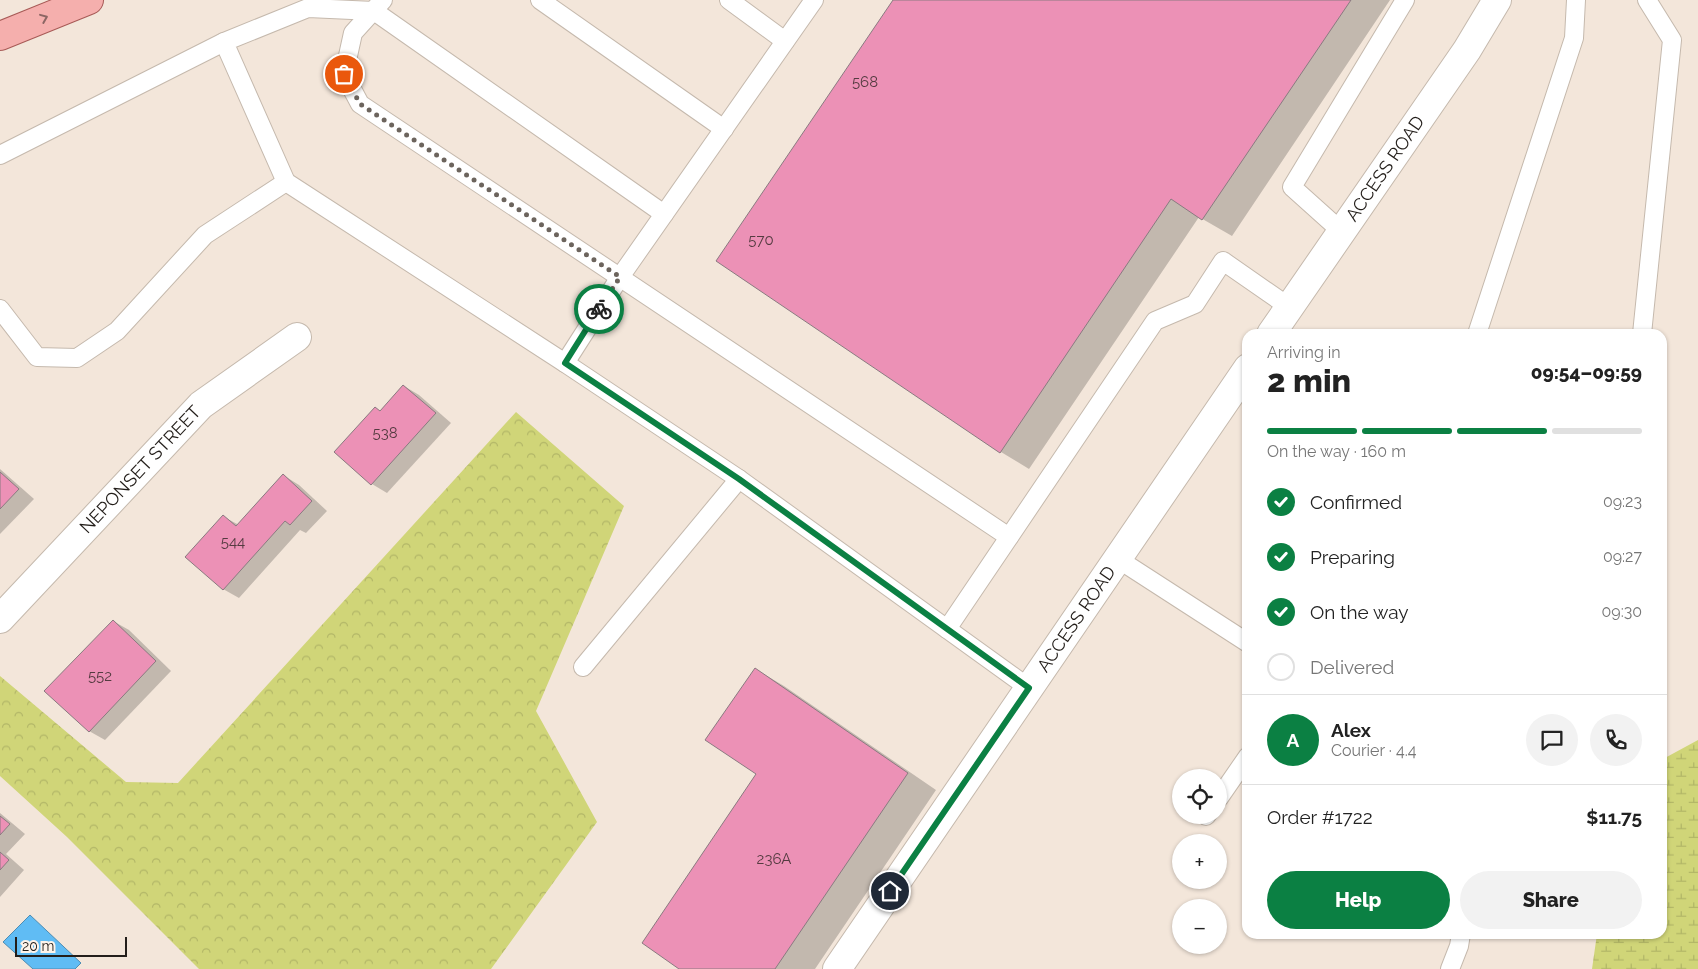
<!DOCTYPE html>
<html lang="en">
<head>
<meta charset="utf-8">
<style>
	:root { --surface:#fff; --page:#f2f2f2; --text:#222; --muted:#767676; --line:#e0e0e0; --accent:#0b8043 }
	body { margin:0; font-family:Raleway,sans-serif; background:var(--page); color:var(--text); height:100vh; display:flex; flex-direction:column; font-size:19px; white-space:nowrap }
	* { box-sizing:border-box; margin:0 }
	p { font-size:16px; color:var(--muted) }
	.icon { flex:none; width:28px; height:28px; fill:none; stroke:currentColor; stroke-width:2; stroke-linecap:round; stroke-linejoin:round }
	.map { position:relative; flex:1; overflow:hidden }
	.panel { position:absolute; left:1242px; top:329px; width:425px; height:610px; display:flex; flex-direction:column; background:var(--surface); border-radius:15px; box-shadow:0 1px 4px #0004 }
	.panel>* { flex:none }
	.fabs { position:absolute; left:1172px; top:769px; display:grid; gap:10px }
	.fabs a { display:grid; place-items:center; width:55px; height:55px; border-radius:50%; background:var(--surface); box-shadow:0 1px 4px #0004; font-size:25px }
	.scale { position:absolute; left:15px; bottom:12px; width:112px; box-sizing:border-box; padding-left:5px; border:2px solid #231e1a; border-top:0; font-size:14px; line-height:18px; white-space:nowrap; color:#231e1a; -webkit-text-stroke:4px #fef4ea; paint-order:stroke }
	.pin { position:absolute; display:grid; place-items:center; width:42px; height:42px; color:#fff; margin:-21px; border:2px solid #fff; border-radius:50%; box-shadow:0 1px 5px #0007 }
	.courier { position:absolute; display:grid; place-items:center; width:50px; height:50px; margin:-25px; border:4px solid #0b8043; border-radius:50%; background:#fff; color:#222; box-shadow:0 1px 6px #0007 }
	.headline em { font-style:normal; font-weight:800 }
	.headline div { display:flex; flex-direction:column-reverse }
	.headline { display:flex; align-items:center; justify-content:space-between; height:85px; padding:0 25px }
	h1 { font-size:32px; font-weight:800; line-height:38px }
	.bar { display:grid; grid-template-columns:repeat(4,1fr); gap:8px 5px; align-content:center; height:60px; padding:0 25px }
	.bar i { height:6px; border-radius:4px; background:var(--line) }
	.bar .current { background:var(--accent) }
	.bar p { grid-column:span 4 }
	.line { display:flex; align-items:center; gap:12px; padding:0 25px; border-top:1px solid var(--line) }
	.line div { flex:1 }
	.round { display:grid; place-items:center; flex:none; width:52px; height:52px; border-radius:26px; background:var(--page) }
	ol { padding:0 25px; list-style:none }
	li { display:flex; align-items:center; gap:15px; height:55px }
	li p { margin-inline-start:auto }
	li .icon { padding:5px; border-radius:50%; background:var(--accent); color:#fff; stroke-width:4 }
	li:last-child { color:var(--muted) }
	li i { width:28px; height:28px; border:2px solid var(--line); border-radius:50% }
	.primary-button { display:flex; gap:10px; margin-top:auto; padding:10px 25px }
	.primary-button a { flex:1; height:58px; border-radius:30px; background:var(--accent); color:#fff; font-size:20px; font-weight:800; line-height:58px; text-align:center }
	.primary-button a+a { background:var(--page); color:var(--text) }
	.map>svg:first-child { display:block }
	.forest { fill:url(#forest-crowns) }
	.wetland { fill:url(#wetland-marsh) }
	.water { fill:#60bcf4; stroke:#4e8db3 }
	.shadow { fill:#0003 }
	.building { fill:#ec91b6; stroke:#8a7a80 }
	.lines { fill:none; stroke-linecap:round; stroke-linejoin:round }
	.lane-casing { stroke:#c5b9ad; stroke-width:20 }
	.street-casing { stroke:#c5b9ad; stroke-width:30 }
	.secondary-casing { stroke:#c5b9ad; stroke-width:30 }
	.primary-casing { stroke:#a75a56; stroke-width:30 }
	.lane { stroke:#fff; stroke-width:18 }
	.street { stroke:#fff; stroke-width:28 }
	.secondary { stroke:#fff; stroke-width:28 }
	.primary { stroke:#f5afad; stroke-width:28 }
	.oneway { stroke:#8c6664 }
	.done { stroke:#6c645d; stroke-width:5; stroke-dasharray:0 9 }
	.route { stroke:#0b8043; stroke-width:6 }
	.labels { text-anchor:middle; stroke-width:4; stroke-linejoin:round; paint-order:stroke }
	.number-label { font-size:15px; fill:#553b41 }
	.street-label { font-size:18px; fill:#231e1a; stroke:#fef4ea }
</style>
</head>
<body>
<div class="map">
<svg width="1698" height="969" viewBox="0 0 1698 969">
	<defs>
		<pattern id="forest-crowns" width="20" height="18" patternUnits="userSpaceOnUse" patternTransform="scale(1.25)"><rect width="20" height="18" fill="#d0d578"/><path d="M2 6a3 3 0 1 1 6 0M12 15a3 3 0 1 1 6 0" fill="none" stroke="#b2b667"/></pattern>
		<pattern id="wetland-marsh" width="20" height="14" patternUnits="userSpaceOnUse" patternTransform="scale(1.25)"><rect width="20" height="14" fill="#d0d578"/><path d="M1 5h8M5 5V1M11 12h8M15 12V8" fill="none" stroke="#b2b667"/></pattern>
	</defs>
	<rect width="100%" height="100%" fill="#f3e6da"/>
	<path class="forest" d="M516,412l108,94 -88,205 61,111 -106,147h-292l-132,-132 -67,-61v-100l126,106 52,1z"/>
	<path class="wetland" d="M1698,740v229h-106l5,-35h65l1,-175z"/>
	<path class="water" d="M30,915l51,48 -6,6h-42l-30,-27z"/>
	<g class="shadow">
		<path d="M894,0h496l-158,236 -33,-19 -170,252 -28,-17 -283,-191z"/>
		<path d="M404,386l15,9 32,28 -64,70 -15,-9 9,-72z"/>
		<path d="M0,469l34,30 -34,35z"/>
		<path d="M283,475l16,10 28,26 -21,22 -6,-3 -61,68 -16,-9 1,-72 15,8z"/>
		<path d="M113,621l16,9 42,41 -66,69 -16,-9z"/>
		<path d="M755,669l29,17 152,104 -121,179h-134l77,-195z"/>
		<path d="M0,813l25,21 -19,20 18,16 -24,27z"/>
	</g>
	<g class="building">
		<path d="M893,0h458l-149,220 -31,-21 -171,254 -284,-192z"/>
		<path d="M403,385l33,28 -65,72 -37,-33 41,-45 5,4z"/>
		<path d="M0,472l19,17 -19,20z"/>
		<path d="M283,474l29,27 -22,24 -5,-4 -62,69 -38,-33 38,-42 13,11z"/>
		<path d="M113,620l43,41 -67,71 -45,-41z"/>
		<path d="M755,668l153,105 -133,196h-96l-37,-26 114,-169 -51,-34z"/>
		<path d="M0,816l10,8 -10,11z"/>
		<path d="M0,852l9,8 -9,10z"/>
	</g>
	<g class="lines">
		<defs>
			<g id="lane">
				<path d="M383,0l-30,33 -9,41 16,30 649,433"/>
				<path d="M540,0l184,129"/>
				<path d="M729,0l56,41"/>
				<path d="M814,0l-194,277 -55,86 174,116 290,209"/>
				<path d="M0,155l224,-113"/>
				<path d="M1341,231l-49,-44 113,-187"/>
				<path d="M0,309l37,48 40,1 40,-27 88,-96 81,-53"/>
				<path d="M1477,334l97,-296 2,-38"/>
				<path d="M1642,334l30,-294 -25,-40"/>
				<path d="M565,363l-279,-181 -62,-140 84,-34 66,3 290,203"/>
				<path d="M1118,559l130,84"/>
				<path d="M947,629l208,-308 40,-17 28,-43 66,46"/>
				<path d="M583,667l156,-188"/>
				<path d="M1219,798l29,-42"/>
				<path d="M1206,816l1,-1"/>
				<path d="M1450,969l9,-23 2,-12"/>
			</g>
			<g id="street">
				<path id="s1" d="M0,619l201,-214 96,-68"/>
			</g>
			<g id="secondary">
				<path id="s2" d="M1271,334l196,-284 30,-50"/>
				<path id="s3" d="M837,969l411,-601"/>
			</g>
			<path id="primary" d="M0,36l89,-36"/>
		</defs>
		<use href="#lane" class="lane-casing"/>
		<use href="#street" class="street-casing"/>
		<use href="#secondary" class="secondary-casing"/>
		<use href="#primary" class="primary-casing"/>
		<use href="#lane" class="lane"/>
		<use href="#street" class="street"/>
		<use href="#secondary" class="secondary"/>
		<use href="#primary" class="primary"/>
	</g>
	<defs><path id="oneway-chevron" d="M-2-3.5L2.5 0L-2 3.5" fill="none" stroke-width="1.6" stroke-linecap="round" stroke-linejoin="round" transform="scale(1.25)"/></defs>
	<use class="oneway" href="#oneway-chevron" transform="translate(44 18) rotate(-22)"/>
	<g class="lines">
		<path class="done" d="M344,74l16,30 260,173 -21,32"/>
		<path class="route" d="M599,309l-34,54 174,116 290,209 -139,203"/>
	</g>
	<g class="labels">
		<g class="number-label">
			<text x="865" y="87">568</text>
			<text x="761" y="245">570</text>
			<text x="385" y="438">538</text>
			<text x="233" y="547">544</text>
			<text x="100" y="681">552</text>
			<text x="774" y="864">236A</text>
		</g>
		<g class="street-label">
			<text dy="6" stroke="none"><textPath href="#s2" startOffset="201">ACCESS ROAD</textPath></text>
			<text dy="6" stroke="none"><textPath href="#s1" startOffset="205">NEPONSET STREET</textPath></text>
			<text dy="6" stroke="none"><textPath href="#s3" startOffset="424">ACCESS ROAD</textPath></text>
		</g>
	</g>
</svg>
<div class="fabs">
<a><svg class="icon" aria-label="locate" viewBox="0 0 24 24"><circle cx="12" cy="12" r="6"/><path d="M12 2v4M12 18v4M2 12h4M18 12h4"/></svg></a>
<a>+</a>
<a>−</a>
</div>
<div class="scale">20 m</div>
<div class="pin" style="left:344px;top:74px;background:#ea580c"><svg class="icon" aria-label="bag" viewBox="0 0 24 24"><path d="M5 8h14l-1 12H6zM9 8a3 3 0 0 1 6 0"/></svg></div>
<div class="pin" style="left:890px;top:891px;background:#1f2937"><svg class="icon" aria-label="home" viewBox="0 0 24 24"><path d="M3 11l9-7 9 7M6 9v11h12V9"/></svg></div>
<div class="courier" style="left:599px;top:309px"><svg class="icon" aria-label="bike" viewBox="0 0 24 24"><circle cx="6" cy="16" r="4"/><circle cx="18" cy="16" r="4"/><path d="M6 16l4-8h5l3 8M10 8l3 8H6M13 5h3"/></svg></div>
<section class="panel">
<div class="headline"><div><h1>2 min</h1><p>Arriving in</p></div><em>09:54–09:59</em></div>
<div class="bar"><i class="current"></i><i class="current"></i><i class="current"></i><i></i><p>On the way · 160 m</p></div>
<ol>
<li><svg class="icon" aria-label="check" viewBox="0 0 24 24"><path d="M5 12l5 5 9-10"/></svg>Confirmed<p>09:23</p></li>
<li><svg class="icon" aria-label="check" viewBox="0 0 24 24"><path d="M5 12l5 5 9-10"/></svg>Preparing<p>09:27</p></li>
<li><svg class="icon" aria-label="check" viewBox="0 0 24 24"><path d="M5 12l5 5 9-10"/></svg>On the way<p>09:30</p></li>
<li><i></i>Delivered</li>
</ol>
<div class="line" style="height:90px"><b class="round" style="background:var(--accent);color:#fff">A</b><div><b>Alex</b><p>Courier · 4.4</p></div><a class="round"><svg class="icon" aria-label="chat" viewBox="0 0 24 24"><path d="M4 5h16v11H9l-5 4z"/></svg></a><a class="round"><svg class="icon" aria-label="phone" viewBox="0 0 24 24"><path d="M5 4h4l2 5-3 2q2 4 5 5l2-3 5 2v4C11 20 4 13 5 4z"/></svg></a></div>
<div class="line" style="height:65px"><div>Order #1722</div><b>$11.75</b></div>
<div class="primary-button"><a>Help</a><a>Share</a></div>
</section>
</div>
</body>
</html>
